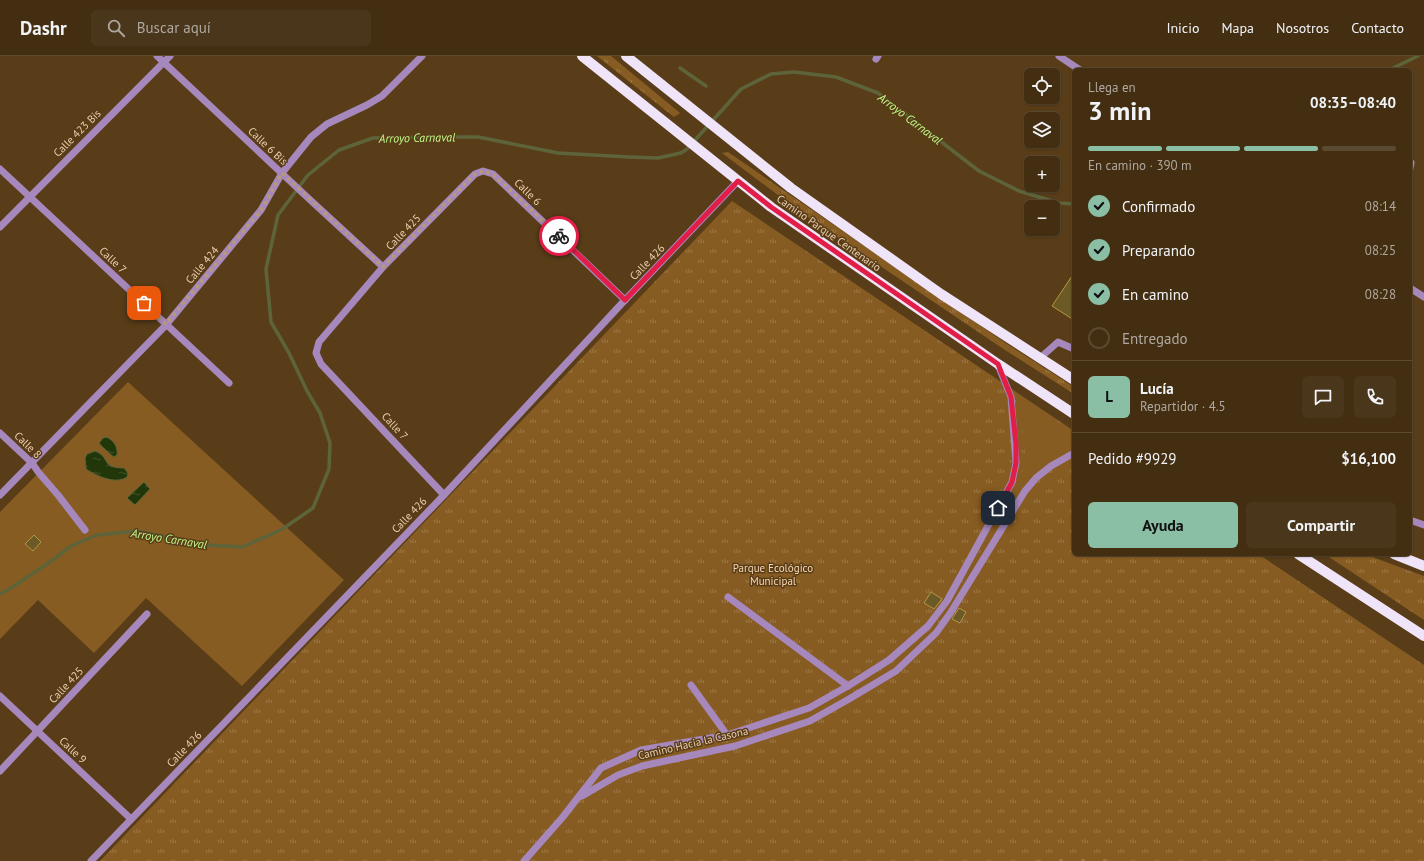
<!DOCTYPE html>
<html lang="es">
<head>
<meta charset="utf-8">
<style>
	:root { --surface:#432e12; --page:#4a361b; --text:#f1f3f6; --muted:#afa89f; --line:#5b4a32; --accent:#8abfa5 }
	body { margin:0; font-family:"PT Sans",sans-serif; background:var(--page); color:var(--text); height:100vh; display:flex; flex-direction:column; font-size:15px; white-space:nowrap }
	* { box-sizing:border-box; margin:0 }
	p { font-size:13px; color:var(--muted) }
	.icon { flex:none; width:22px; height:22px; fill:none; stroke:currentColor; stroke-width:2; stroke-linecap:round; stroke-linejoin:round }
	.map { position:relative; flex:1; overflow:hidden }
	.side { position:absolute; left:1072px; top:12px; width:340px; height:488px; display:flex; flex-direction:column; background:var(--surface); border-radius:6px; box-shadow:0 1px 3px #0004,0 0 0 1px var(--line) }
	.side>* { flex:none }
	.tools { position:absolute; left:1024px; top:12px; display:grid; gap:8px }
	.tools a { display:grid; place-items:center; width:36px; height:36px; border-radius:6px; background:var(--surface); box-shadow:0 1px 3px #0004,0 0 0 1px var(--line); font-size:20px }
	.pin { position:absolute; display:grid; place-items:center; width:34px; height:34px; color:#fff; margin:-17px; border-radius:8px; box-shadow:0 2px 6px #0006 }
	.courier { position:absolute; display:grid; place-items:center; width:40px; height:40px; margin:-20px; border:3px solid #e11d48; border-radius:50%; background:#fff; color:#222; box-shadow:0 1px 5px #0007 }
	.summary em { font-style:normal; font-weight:700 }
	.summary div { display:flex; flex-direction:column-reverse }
	.summary { display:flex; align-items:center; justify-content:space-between; height:68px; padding:0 16px }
	h1 { font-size:26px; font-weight:700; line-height:30px }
	.bar { display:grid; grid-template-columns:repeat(4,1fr); gap:6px 4px; align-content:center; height:48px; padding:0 16px }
	.bar i { height:5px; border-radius:3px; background:var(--line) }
	.bar .on { background:var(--accent) }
	.bar p { grid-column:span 4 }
	.line { display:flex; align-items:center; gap:10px; padding:0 16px; border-top:1px solid var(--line) }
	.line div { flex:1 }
	.round { display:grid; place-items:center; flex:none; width:42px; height:42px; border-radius:6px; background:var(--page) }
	ol { padding:0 16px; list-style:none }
	li { display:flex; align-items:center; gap:12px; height:44px }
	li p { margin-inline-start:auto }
	li .icon { padding:4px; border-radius:50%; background:var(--accent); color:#111; stroke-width:4 }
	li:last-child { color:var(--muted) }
	li i { width:22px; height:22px; border:2px solid var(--line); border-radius:50% }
	.cta { display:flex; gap:8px; margin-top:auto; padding:8px 16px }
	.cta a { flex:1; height:46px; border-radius:6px; background:var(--accent); color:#111; font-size:16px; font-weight:700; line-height:46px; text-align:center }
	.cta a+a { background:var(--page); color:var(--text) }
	header { display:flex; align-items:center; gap:24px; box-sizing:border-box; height:56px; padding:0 20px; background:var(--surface); border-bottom:1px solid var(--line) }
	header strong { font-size:19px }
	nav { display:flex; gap:22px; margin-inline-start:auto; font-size:14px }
	.search { width:280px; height:36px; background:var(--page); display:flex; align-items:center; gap:10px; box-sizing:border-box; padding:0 14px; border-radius:6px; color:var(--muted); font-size:15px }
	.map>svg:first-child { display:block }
	.grass { fill:url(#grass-tufts) }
	.forest { fill:url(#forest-firs) }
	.green { fill:#875c22 }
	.water { fill:url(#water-ripples); stroke:#5e643a }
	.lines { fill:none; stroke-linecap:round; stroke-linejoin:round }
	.stream { stroke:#5e643a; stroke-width:3.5 }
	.building { fill:#6b5a25; stroke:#b29744 }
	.minor { stroke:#a788bc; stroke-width:7 }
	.major { stroke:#f0e4f9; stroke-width:10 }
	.done { stroke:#b79b79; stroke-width:4; stroke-dasharray:0 7.2 }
	.route { stroke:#e11d48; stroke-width:5 }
	.labels { text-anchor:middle; stroke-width:3; stroke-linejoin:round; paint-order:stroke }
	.street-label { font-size:11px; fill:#e9cdad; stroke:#593d18 }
	.park-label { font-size:11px; fill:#f8d7b1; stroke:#593d18 }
	.water-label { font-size:12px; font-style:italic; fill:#bff989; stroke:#593d18 }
</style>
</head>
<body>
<header>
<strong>Dashr</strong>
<div class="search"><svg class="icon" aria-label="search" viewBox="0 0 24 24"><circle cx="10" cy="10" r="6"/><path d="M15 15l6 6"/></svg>Buscar aquí</div>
<nav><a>Inicio</a><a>Mapa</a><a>Nosotros</a><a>Contacto</a></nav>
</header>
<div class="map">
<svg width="1424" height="805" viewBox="0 0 1424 805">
	<defs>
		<pattern id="grass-tufts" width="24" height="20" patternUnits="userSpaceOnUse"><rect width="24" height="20" fill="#875c22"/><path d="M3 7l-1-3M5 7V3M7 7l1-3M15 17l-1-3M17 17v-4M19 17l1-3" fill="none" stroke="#9e7a49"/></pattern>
		<pattern id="forest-firs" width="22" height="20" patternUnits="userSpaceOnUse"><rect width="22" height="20" fill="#875c22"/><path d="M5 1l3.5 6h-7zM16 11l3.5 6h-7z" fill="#9e7a49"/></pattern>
		<pattern id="water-ripples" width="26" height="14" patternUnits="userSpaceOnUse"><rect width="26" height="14" fill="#223709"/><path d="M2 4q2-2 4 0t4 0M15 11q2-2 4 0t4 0" fill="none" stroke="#42532a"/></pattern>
	</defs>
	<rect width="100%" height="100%" fill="#593d18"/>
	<g class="grass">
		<path d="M597,0h14l69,57 -6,4z"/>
		<path d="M728,96l279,192 67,43v7l-69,-44 -202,-136 -81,-61z"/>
		<path d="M732,145l342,230v123h184l166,111v196h-1324z"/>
		<path d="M1329,498h35l60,22v44l-95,-63z"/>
	</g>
	<path class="forest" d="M1056,803h47l12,2h-88z"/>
	<g class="green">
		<path d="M128,326l216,198 -102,106 -96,-88 -52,55 -56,-53 -38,39v-127z"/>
		<path d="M1018,341l56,36v18l-23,12 -22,18 -75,121 -2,-1 44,-77 25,-48 5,-17z"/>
		<path d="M936,569l-4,8 -44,39 -27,17 -4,-4 31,-18z"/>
		<path d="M824,649l3,3 -32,14 -30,10 -3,-4 34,-12z"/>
		<path d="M721,684v4l-78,18 -29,13 -3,-4 32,-14z"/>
	</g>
	<g class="water">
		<path d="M106,381c8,3 12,10 11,18l-3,2c-2,-1 -14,-12 -15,-14l4,-5z"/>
		<path d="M95,395c16,6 5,17 29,17l4,5 -1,4c-12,8 -30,-1 -41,-8l-1,-11 2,-4z"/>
		<path d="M144,426l6,7 -15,16 -8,-7z"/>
	</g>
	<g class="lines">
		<g class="stream">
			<path d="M680,12l26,18"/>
			<path d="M1389,14l29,-14"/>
			<path d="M0,538l11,-6 39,-26 21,-16 26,-11 40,-4 30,6 20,7 55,3 39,-17 32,-22 16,-39 1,-26 -10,-30 -13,-22 -18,-38 -18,-31 -5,-53 12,-54 30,-40 31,-25 34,-12 52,-1h53l80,16 71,4 29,1 23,-5 6,-4 54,-60 30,-15 23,-2 42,5 42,16 101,78 40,20 40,12 15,1"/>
		</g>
	</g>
	<g class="building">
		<path d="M1074,217v47l-22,-14z"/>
		<path d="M34,479l7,7 -8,9 -8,-7z"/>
		<path d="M931,536l11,7 -8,10 -10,-6z"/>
		<path d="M959,552l7,4 -6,11 -8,-4z"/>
	</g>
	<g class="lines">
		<g class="minor">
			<path d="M157,0l150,141 76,70"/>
			<path d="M1059,0l21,14"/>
			<path d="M876,3l2,-3"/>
			<path d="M1410,112l1,-5"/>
			<path d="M0,113l229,214"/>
			<path d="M0,171l170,-171"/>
			<path d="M1410,232l14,9"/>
			<path d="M1040,302l18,-16 16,7"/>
			<path d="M0,377l32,30 7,10 19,22 27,35"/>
			<path d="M0,439l166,-170 95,-115 21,-37 29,-36 16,-13 40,-19 15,-9 40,-40"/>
			<path d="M444,439l-123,-131 -5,-11 3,-11 64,-75 92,-93 8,-3 10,3 132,126"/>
			<path d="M1410,464l14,5"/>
			<path d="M728,541l120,89"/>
			<path d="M691,629l36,50"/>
			<path d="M0,640l131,123"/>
			<path d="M0,715l147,-157"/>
			<path d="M582,740l36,-21 24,-9 93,-20 75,-25 39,-22 47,-28 40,-38 15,-21 74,-121 11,-13 15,-12 23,-13"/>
			<path d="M91,805l353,-366 181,-195 113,-119"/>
			<path d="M524,805l38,-43 39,-50 40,-18 86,-15 82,-27 39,-22 41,-26 39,-34 19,-25 65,-119 4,-19 -5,-66 -13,-32"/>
		</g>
		<g class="major">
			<path d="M582,0l189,151 227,157 76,50"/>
			<path d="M626,0l165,132 150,106 133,86"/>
			<path d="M1298,498l126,82"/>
			<path d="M1394,498l30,12"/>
		</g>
	</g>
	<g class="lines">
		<path class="done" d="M144,247l22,21 95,-114 21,-37 101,94 92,-93 8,-3 10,3 66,62"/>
		<path class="route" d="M559,180l66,64 113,-119 33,26 227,157 13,33 5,47v19l-4,19 -14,26"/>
	</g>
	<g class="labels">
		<g class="street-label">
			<text transform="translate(77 77) rotate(-45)" y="4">Calle 423 Bis</text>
			<text transform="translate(268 90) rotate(43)" y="4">Calle 6 Bis</text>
			<text transform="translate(528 136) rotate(44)" y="4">Calle 6</text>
			<text transform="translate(403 176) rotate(-46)" y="4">Calle 425</text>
			<text transform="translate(829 177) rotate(35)" y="4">Camino Parque Centenario</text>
			<text transform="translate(113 204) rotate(43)" y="4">Calle 7</text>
			<text transform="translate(647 206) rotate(-46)" y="4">Calle 426</text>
			<text transform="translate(202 209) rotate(-50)" y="4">Calle 424</text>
			<text transform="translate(395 370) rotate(47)" y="4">Calle 7</text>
			<text transform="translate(28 389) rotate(44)" y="4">Calle 8</text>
			<text transform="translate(409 459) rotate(-46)" y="4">Calle 426</text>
			<text transform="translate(66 629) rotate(-47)" y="4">Calle 425</text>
			<text transform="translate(693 687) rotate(-13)" y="4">Camino Hacia la Casona</text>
			<text transform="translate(184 693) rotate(-46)" y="4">Calle 426</text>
			<text transform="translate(73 694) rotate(43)" y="4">Calle 9</text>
		</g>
		<g class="park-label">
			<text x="773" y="516">Parque Ecológico<tspan x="773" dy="13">Municipal</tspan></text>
		</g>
		<g class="water-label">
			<text transform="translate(910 63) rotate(37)" y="4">Arroyo Carnaval</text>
			<text transform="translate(417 82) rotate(-1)" y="4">Arroyo Carnaval</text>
			<text transform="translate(169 483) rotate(9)" y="4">Arroyo Carnaval</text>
		</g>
	</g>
</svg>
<div class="tools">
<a><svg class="icon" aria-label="locate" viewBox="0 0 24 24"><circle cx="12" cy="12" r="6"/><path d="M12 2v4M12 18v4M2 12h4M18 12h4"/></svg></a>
<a><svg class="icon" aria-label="layers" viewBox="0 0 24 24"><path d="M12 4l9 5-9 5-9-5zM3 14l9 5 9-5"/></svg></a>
<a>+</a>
<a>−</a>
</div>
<div class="pin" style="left:144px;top:247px;background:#ea580c"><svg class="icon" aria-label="bag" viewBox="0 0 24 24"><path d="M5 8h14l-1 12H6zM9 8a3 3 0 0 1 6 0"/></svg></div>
<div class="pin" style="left:998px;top:452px;background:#1f2937"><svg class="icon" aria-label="home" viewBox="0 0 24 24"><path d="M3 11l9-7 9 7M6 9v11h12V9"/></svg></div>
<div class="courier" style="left:559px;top:180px"><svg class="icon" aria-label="bike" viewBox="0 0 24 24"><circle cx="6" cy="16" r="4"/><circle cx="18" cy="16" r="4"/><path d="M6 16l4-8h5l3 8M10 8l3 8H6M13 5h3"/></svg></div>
<section class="side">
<div class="summary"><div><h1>3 min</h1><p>Llega en</p></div><em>08:35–08:40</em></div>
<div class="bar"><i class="on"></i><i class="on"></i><i class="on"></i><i></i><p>En camino · 390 m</p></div>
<ol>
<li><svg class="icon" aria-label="check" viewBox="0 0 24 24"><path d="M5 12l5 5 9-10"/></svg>Confirmado<p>08:14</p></li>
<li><svg class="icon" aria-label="check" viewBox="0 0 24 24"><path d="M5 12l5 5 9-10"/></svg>Preparando<p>08:25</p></li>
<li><svg class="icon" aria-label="check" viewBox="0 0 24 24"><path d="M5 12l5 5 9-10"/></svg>En camino<p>08:28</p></li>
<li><i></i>Entregado</li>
</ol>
<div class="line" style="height:72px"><b class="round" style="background:var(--accent);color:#111">L</b><div><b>Lucía</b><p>Repartidor · 4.5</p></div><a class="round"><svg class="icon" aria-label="chat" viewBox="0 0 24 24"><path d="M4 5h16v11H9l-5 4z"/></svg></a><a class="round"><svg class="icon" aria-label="phone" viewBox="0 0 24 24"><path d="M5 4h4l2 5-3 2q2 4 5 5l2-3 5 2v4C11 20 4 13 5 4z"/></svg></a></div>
<div class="line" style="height:52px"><div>Pedido #9929</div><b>$16,100</b></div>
<div class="cta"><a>Ayuda</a><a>Compartir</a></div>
</section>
</div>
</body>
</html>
